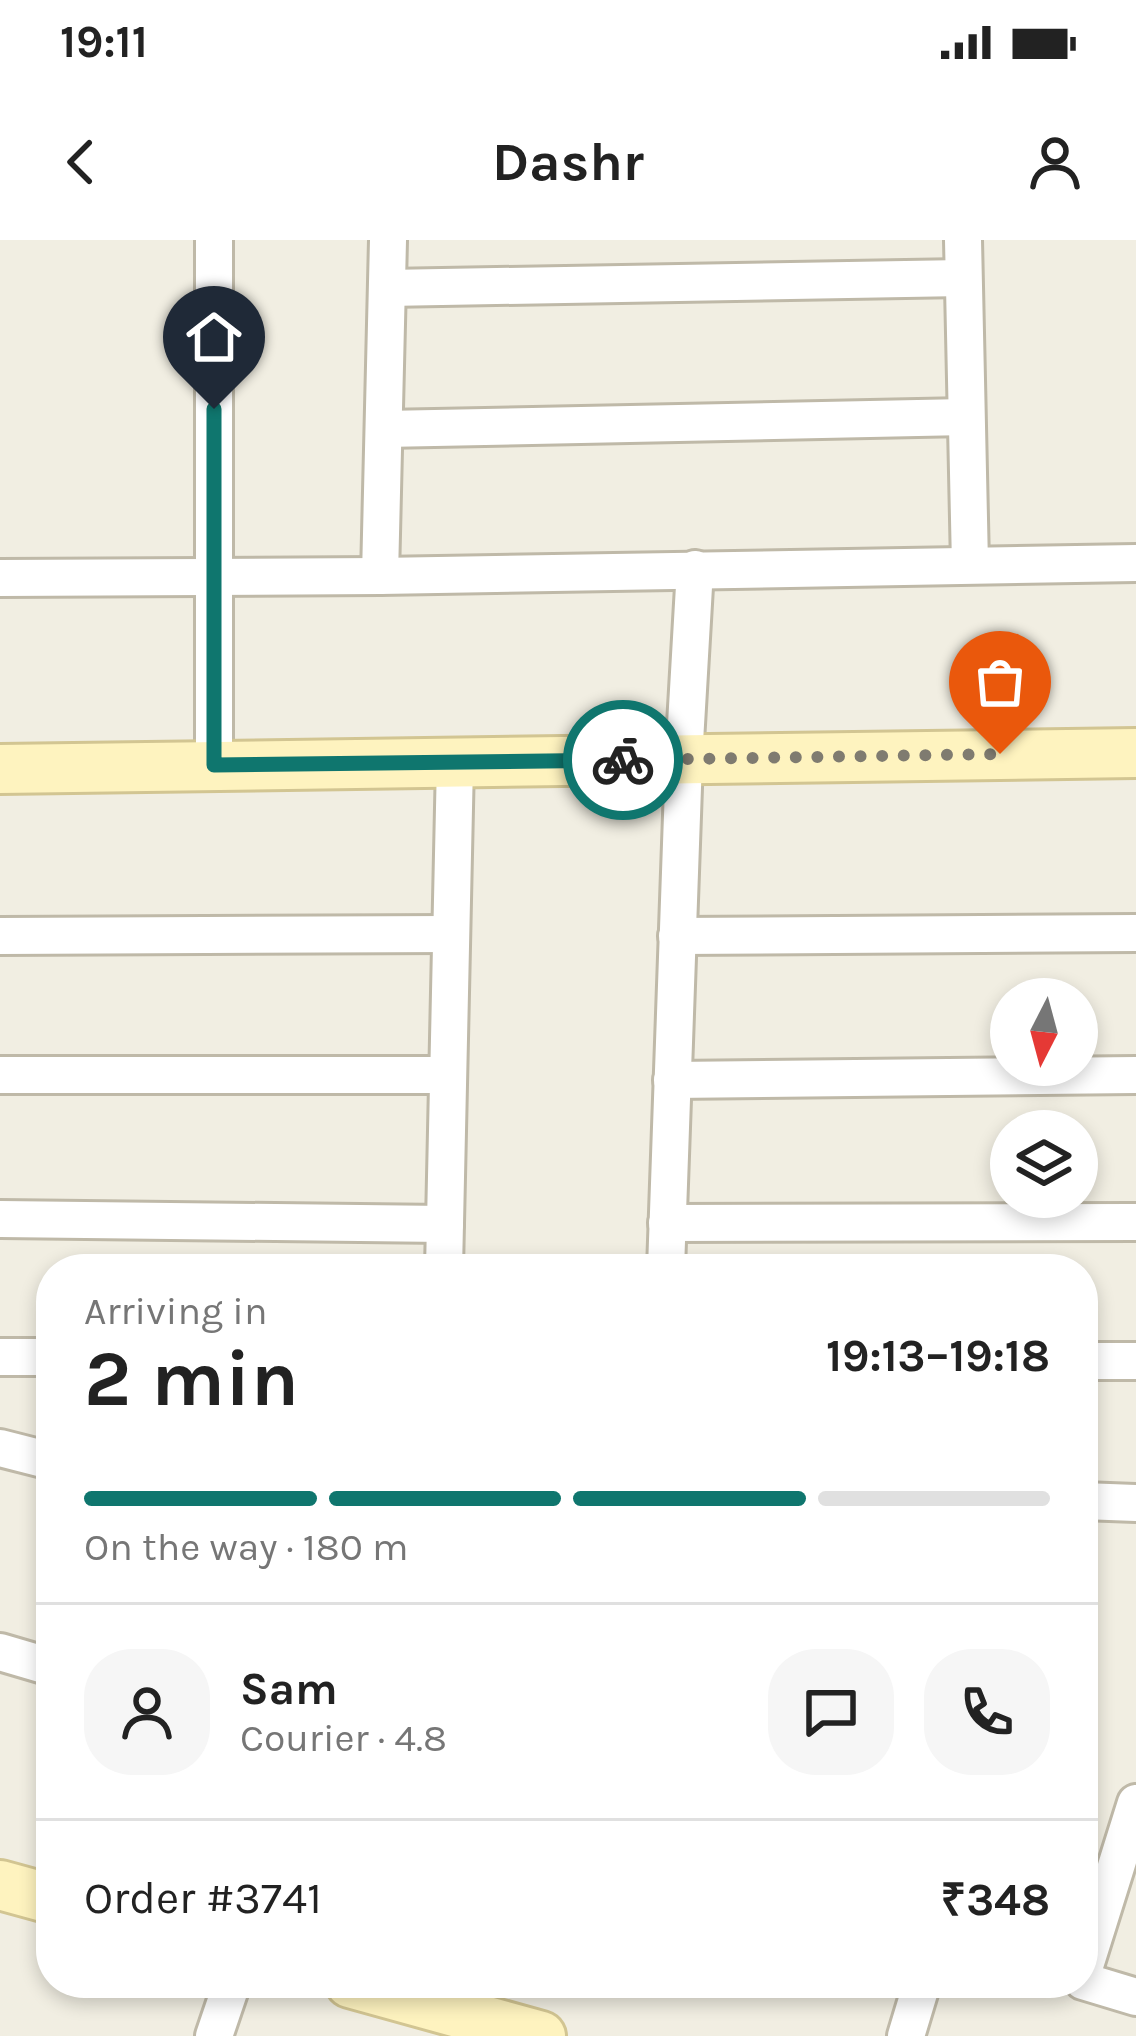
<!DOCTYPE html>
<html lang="en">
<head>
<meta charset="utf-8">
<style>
	:root { --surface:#fff; --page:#f6f6f6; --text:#222; --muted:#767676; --line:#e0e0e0; --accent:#0f766e }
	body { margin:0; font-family:Karla,sans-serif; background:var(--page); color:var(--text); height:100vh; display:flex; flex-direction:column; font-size:45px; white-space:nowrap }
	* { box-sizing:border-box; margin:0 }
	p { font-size:39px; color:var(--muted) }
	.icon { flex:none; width:66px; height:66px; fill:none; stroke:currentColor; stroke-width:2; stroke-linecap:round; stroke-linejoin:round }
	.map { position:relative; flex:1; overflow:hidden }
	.panel { position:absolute; left:36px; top:1014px; width:1062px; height:744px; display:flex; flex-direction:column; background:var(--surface); border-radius:48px; box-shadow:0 6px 18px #0003 }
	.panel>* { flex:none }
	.needle { width:78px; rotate:186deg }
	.fabs { position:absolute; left:990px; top:738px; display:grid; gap:24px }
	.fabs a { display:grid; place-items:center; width:108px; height:108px; border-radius:50%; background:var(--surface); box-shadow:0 6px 18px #0003; font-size:60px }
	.pin { position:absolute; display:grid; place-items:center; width:102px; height:102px; color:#fff; margin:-123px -51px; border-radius:50% 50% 50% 0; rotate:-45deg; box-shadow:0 0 12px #0007 }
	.pin .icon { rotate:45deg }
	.courier { position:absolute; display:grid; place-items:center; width:120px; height:120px; margin:-60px; border:9px solid #0f766e; border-radius:50%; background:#fff; color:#222; box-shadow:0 3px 15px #0007 }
	.summary em { font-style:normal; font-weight:700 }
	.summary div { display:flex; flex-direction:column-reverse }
	.summary { display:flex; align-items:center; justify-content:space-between; height:204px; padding:0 48px }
	h1 { font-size:78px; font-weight:700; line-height:90px }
	.bar { display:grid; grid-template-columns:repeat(4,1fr); gap:18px 12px; align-content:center; height:144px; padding:0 48px }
	.bar i { height:15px; border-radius:9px; background:var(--line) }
	.bar .on { background:var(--accent) }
	.bar p { grid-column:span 4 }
	.line { display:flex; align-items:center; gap:30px; padding:0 48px; border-top:3px solid var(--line) }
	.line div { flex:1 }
	.round { display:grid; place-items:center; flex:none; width:126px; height:126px; border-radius:48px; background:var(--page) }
	.status { display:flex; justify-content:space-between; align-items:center; height:84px; padding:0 60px; background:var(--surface); direction:ltr }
	.status svg { height:33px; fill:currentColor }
	header { display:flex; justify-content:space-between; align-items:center; height:156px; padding:0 48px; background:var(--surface); font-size:54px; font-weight:700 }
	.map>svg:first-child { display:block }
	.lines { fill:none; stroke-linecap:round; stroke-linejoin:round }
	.street-casing { stroke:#bfb9a8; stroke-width:42 }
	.secondary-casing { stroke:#d2c592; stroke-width:54 }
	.street { stroke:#fff; stroke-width:36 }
	.secondary { stroke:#fef3bf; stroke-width:48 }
	.done { stroke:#7f7b70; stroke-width:12; stroke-dasharray:0 21.6 }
	.route { stroke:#0f766e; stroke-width:15 }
</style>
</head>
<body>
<div class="status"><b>19:11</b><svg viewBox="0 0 49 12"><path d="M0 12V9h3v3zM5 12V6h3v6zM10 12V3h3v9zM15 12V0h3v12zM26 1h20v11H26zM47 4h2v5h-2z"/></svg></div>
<header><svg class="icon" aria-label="back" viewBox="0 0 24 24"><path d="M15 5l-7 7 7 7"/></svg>Dashr<svg class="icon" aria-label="person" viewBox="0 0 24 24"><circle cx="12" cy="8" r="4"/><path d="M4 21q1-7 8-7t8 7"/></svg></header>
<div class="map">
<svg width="1136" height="1796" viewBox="0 0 1136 1796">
	<rect width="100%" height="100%" fill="#f1eee2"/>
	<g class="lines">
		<defs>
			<g id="street">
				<path d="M963,0l7,325"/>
				<path d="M387,48l576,-10"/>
				<path d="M384,189l582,-12"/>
				<path d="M380,336l8,-336"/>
				<path d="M0,338l380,-2 756,-13"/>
				<path d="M214,525v-525"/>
				<path d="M0,696l451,-2"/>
				<path d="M677,696l459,-3"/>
				<path d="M0,835h448"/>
				<path d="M672,840l464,-5"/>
				<path d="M0,979l445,5"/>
				<path d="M667,983l469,-1"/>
				<path d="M444,1029l11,-507"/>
				<path d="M666,1029l18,-510 11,-190"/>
				<path d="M0,1117h51"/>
				<path d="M1083,1121h53"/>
				<path d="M0,1208l51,13"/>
				<path d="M1083,1261l53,2"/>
				<path d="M0,1412l51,15"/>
				<path d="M1083,1732l53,-169"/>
				<path d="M1083,1741l53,16"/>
				<path d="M214,1796l18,-53"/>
				<path d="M906,1796l16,-53"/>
			</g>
			<g id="secondary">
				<path d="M0,529l1136,-16"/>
				<path d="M0,1645l51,14"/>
				<path d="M350,1743l191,53"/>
			</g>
		</defs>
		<use href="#street" class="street-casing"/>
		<use href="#secondary" class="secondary-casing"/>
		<use href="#street" class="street"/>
		<use href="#secondary" class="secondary"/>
	</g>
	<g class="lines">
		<path class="done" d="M623,520l377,-6"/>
		<path class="route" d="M214,169v356l409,-5"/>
	</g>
</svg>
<div class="fabs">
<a><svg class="needle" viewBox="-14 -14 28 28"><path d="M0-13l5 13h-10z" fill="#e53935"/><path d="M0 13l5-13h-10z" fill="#767676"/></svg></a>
<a><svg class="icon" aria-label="layers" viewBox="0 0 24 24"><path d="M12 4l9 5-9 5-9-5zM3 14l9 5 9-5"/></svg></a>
</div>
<div class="pin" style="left:1000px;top:514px;background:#ea580c"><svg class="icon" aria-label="bag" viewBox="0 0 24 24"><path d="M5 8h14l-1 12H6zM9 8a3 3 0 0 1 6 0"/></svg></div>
<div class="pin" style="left:214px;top:169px;background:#1f2937"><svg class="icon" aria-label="home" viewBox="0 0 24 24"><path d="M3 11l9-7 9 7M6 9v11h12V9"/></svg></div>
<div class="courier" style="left:623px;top:520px"><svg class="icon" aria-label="bike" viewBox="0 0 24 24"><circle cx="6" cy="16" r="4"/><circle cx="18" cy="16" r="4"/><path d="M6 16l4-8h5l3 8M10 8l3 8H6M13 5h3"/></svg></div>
<section class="panel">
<div class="summary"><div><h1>2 min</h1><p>Arriving in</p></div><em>19:13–19:18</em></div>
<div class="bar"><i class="on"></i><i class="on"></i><i class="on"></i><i></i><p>On the way · 180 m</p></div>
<div class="line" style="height:216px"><a class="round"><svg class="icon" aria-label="person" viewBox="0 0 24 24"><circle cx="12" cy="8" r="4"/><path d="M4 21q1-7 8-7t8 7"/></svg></a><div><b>Sam</b><p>Courier · 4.8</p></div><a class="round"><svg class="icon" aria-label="chat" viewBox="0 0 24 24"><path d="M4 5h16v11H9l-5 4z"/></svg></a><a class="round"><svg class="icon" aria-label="phone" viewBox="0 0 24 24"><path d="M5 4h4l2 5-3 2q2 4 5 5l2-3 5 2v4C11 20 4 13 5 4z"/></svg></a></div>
<div class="line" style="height:156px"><div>Order #3741</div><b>₹348</b></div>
</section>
</div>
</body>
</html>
